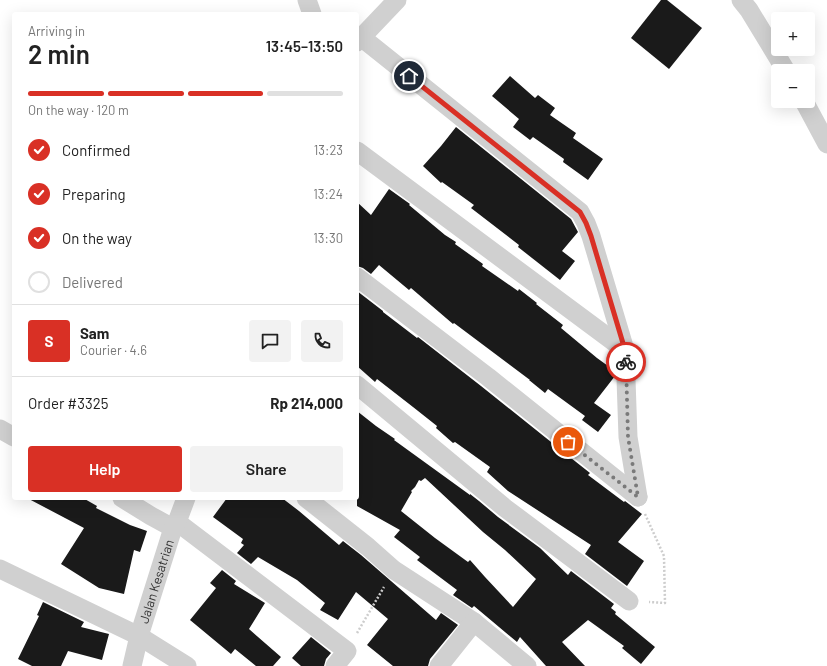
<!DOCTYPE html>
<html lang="en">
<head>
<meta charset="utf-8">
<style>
	:root { --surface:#fff; --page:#f2f2f2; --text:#222; --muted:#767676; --line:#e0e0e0; --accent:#d93025 }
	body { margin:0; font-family:Barlow,sans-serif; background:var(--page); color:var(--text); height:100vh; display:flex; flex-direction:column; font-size:15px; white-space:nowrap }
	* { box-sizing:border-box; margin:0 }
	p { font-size:13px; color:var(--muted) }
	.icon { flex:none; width:22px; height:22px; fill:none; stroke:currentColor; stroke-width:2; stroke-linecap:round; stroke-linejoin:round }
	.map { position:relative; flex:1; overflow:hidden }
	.drawer { position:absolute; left:12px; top:12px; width:347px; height:488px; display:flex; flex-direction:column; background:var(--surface); border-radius:4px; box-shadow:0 4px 16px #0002 }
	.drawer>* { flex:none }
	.fabs { position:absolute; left:771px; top:12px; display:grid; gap:8px }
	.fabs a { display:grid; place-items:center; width:44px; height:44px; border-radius:4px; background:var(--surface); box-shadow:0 4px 16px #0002; font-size:20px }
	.pin { position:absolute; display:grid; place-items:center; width:34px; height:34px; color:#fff; margin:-17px; border:2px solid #fff; border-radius:50%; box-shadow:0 1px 4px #0007 }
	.courier { position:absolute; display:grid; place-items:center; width:40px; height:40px; margin:-20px; border:3px solid #d93025; border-radius:50%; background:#fff; color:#222; box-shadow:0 1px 5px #0007 }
	.summary em { font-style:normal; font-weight:600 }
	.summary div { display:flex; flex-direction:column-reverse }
	.summary { display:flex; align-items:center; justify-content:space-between; height:68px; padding:0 16px }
	h1 { font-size:26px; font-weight:600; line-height:30px }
	.bar { display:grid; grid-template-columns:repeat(4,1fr); gap:6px 4px; align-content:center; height:48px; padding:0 16px }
	.bar i { height:5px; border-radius:3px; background:var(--line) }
	.bar .current { background:var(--accent) }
	.bar p { grid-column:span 4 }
	.line { display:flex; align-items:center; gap:10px; padding:0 16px; border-top:1px solid var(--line) }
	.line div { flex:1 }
	.round { display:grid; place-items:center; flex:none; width:42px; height:42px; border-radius:4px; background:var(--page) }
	ol { padding:0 16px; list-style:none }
	li { display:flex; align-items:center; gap:12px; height:44px }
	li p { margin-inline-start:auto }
	li .icon { padding:4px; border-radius:50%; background:var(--accent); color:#fff; stroke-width:4 }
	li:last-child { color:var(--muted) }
	li i { width:22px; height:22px; border:2px solid var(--line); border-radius:50% }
	.action { display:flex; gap:8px; margin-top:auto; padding:8px 16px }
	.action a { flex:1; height:46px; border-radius:4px; background:var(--accent); color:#fff; font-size:16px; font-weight:600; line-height:46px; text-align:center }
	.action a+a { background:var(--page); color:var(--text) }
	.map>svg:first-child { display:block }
	.building { fill:#1a1a1a; fill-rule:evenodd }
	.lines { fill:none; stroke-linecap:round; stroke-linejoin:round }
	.path { stroke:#cdcdcd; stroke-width:2.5; stroke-dasharray:2 2; stroke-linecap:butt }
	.minor { stroke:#d0d0d0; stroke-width:19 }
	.done { stroke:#7a7a7a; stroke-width:4; stroke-dasharray:0 7.2 }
	.route { stroke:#d93025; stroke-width:5 }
	.labels { text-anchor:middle; stroke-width:4; stroke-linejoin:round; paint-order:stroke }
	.street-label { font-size:13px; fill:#333; stroke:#fff }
</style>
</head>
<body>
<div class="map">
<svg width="827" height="666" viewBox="0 0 827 666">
	<rect width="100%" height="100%" fill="#fff"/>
	<g class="building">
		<path d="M661,0h6l35,28 -33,41 -38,-31z"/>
		<path d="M510,76l25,22 3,-3 17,13 -5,7 26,18 -3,5 30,21 -15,21 -25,-18 1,-3 -31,-22 -3,3 -17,-13 6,-8 -27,-23z"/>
		<path d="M456,127l115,92 7,13 -16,19 13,10 -15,19 -42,-33 1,-2 -48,-37 3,-3 -32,-23 -1,1 -18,-17 18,-20z"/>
		<path d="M389,189l21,15 -1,1 36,30 11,7 -1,2 28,20 -1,2 36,25 1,-2 18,14 -1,1 27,21 -2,3 36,30 18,13v5l-21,27 17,12 -13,17 -16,-12 3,-4 -37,-27 -3,4 -16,-13h1l-76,-57 -1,1 -42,-36 -2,2 -30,-25 -8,9 -8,-6 -6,-2v-64l14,13z"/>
		<path d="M357,291l26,20v1l34,26 1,-1 63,49 90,72 19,15 -2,2 36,27 1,-1 17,13 -24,28 26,19 -17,25 -42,-32 6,-9 -83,-54 -21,-19 3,-5 -35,-25 -2,1 -17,-15 1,-2 -24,-19 -36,-28 -2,3 -18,-16z"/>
		<path d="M357,411l19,15 19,13 -1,1 76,55v-1l9,7 19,16 42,31 28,27 3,-4 43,33 -3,4 5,4 -1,2 40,33 -14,17 -19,-16 2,-2 -36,-26 -26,22 23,24h-39l-26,-29 -3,5 -43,-36 -2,2 -19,-13 4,-5 -40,-30 3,-3 -26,-20 6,-7 -43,-24zM425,478l58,54 22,18 31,29 -23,28 -28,-30 -15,-17 -2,2 -33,-24 -34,-27 11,-19 -1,-1 4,-4 4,-7 2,1z"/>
		<path d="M27,498h56l14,8 -1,2 34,17 17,6 -7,21 -6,-2 -10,44 -25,-6 -38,-24 23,-36z"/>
		<path d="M227,498h55l17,13 40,34 4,-4 18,14 75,65 5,-7 17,12 -28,34 -2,7h-35l-26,-21 21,-26 -32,-27 -18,28 -18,-10 5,-7 -28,-23 -39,-23 -7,7 -14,-11 7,-8 -3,-2 2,-4 -30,-22z"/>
		<path d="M222,570l14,11 -2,3 31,19 -16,26 32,28 -8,9h-17l-21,-17 -4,5 -41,-34 26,-32 -6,-5z"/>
		<path d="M43,602l41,20 -3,5 28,7 -7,26 -34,-9 -7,15h-29l-14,-7 21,-43 -2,-1z"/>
		<path d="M311,637l20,16 -5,6 -2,7h-23l-9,-8z"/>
	</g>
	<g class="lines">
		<g class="path">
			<path d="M645,514l19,42 1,47 -16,-1"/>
			<path d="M357,633l27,-46"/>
		</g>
		<g class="minor">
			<path d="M307,0l5,14"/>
			<path d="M741,0l8,10 37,61"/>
			<path d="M361,37l219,175 6,11 5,13 34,114 3,87 10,60"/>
			<path d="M357,42l40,-42"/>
			<path d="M804,101l23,43"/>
			<path d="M357,151l268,199"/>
			<path d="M357,277l131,100 150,120"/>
			<path d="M357,385l148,123 124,93"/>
			<path d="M0,429l14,8"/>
			<path d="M122,498l29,18 22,12"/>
			<path d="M306,498l62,49 26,23 80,52"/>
			<path d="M177,522l170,129 -12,15"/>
			<path d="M0,569l139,67 48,30"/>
			<path id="s1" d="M132,666l7,-30 34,-108 4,-6 9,-24"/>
			<path d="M439,666l35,-44 53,44"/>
		</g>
	</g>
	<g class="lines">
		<path class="done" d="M568,442l70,55 -10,-60 -2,-75"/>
		<path class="route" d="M409,76l171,136 6,11 5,13 34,114 1,12"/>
	</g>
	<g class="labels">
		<g class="street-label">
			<text dy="5" stroke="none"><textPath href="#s1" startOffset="88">Jalan Kesatrian</textPath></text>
		</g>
	</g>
</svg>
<div class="fabs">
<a>+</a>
<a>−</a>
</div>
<div class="pin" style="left:568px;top:442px;background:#ea580c"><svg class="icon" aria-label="bag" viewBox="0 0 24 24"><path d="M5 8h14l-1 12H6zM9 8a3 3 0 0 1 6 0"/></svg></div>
<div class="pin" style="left:409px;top:76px;background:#1f2937"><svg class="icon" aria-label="home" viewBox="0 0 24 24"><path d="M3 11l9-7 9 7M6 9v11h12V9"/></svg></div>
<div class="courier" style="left:626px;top:362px"><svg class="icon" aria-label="bike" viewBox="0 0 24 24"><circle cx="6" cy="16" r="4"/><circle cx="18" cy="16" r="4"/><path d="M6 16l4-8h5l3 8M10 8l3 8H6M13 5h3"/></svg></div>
<section class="drawer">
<div class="summary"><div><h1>2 min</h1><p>Arriving in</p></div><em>13:45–13:50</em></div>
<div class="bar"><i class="current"></i><i class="current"></i><i class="current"></i><i></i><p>On the way · 120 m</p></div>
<ol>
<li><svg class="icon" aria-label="check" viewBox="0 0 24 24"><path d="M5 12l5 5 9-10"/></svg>Confirmed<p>13:23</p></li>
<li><svg class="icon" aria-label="check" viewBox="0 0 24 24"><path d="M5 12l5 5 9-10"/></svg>Preparing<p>13:24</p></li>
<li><svg class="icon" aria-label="check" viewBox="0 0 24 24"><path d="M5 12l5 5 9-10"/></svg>On the way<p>13:30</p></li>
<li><i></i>Delivered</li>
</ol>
<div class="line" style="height:72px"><b class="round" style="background:var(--accent);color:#fff">S</b><div><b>Sam</b><p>Courier · 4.6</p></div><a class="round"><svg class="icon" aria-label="chat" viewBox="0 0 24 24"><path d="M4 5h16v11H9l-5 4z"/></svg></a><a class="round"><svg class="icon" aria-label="phone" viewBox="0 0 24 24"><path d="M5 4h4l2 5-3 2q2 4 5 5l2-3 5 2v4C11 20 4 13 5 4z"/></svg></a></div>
<div class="line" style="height:52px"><div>Order #3325</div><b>Rp 214,000</b></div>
<div class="action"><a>Help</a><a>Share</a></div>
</section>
</div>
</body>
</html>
